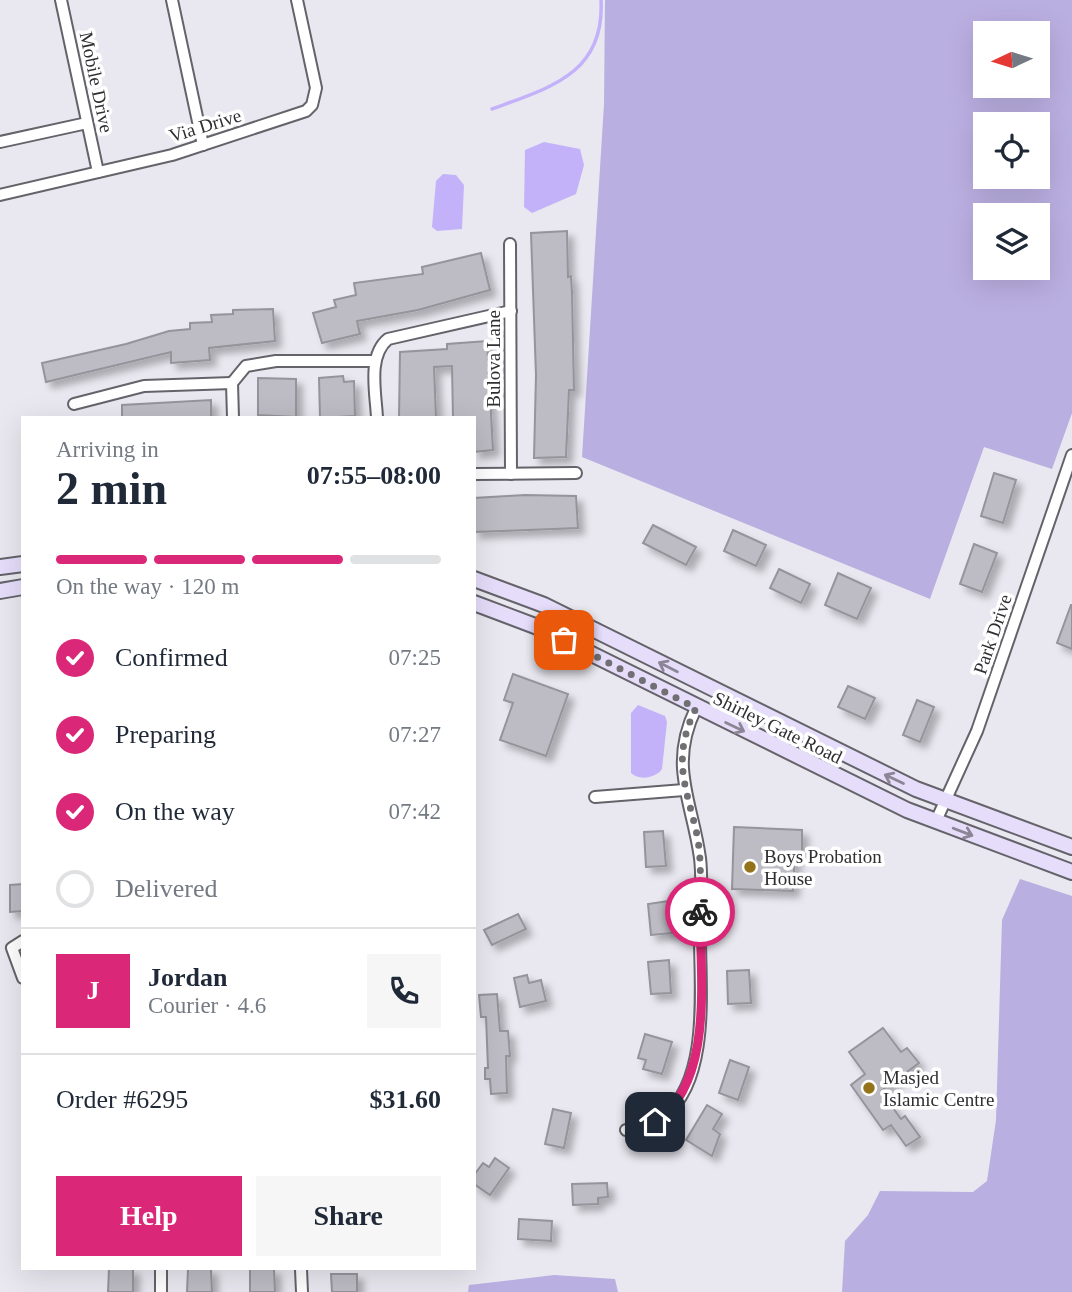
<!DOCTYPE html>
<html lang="en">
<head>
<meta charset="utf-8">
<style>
	:root { --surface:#fff; --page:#f6f6f7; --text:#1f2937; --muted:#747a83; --line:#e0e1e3; --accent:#db2777 }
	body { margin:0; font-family:Georgia,serif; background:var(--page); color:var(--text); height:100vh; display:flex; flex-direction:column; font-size:26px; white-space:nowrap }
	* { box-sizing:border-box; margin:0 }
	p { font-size:23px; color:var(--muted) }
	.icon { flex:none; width:38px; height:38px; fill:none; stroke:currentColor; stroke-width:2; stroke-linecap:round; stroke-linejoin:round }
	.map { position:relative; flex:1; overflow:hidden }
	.details { position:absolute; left:21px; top:416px; width:455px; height:854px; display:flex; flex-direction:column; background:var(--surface); border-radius:0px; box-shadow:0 7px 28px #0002 }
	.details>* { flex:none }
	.needle { width:46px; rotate:266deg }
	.controls { position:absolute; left:973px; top:21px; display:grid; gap:14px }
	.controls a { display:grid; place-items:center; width:77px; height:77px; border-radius:0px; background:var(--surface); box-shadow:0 7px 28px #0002; font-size:35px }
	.pin { position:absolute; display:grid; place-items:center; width:60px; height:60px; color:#fff; margin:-30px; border-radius:14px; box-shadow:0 4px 10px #0006 }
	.courier { position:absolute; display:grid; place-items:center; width:70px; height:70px; margin:-35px; border:5px solid #db2777; border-radius:50%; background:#fff; color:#222; box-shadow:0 2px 9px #0007 }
	.summary em { font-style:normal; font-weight:700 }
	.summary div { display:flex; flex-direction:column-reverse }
	.summary { display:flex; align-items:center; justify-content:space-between; height:119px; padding:0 35px }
	h1 { font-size:46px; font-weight:700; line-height:52px }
	.bar { display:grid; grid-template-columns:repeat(4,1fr); gap:10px 7px; align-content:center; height:84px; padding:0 35px }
	.bar i { height:9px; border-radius:5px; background:var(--line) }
	.bar .on { background:var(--accent) }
	.bar p { grid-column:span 4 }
	.line { display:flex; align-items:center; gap:18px; padding:0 35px; border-top:2px solid var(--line) }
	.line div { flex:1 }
	.round { display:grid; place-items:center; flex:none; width:74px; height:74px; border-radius:0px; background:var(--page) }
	ol { padding:0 35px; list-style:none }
	li { display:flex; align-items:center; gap:21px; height:77px }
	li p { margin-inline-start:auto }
	li .icon { padding:7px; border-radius:50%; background:var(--accent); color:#fff; stroke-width:4 }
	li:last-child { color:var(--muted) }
	li i { width:38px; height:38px; border:4px solid var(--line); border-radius:50% }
	.action { display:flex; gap:14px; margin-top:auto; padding:14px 35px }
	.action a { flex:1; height:80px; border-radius:0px; background:var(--accent); color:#fff; font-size:28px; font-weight:700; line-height:80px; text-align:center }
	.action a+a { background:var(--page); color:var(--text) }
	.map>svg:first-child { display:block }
	.green { fill:#baafe1; fill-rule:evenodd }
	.water { fill:#c3b2f9 }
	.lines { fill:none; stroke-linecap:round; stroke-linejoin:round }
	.stream { stroke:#c3b2f9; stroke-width:3.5 }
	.building { fill:#bdbbc3; stroke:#95949b; stroke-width:2; filter:url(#shadow) }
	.street-casing { stroke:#65636a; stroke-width:14 }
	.secondary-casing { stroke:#65636a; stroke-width:18 }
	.street { stroke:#fff; stroke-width:10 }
	.secondary { stroke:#e5ddfa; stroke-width:14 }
	.oneway { stroke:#8a8696 }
	.done { stroke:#706f74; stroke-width:7; stroke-dasharray:0 12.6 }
	.route { stroke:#db2777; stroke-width:9 }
	.poi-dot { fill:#95731b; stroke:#fff; stroke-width:2.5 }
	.labels { text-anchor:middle; stroke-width:7; stroke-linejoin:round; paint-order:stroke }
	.street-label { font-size:19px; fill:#2f2e31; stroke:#fff }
	.poi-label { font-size:19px; fill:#2f2e31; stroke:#fff; text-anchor:start }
</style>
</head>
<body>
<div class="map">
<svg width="1072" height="1292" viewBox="0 0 1072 1292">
	<defs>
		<filter id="shadow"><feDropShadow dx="6" dy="6" stdDeviation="3.5" flood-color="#0004"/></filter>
	</defs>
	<rect width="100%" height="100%" fill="#e9e8f0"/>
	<g class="green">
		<path d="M605,0h467v413l-20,56 -68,-22 -54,152 -348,-142 22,-353zM1038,33v53h-53v-53zM985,124h53v53h-53zM985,215h53v53h-53z"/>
		<path d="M1020,879l52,17v396h-230l3,-51 23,-26 12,-24 93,1 14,-11 9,-61 6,-200z"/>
		<path d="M554,1275l61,4 3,13h-150l1,-7z"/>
	</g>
	<g class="water">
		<path d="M544,142l36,7 4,16 -8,29 -44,19 -8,-6 1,-57z"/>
		<path d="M443,174l13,1 8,10 -2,44 -25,2 -5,-4 4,-46z"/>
		<path d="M638,705l27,11 2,6 -5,47c-6,9 -23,12 -31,4v-60z"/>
	</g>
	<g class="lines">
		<path class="stream" d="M492,109c57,-21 113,-35 109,-109"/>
	</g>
	<g class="building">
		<path d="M567,231l1,46 3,-1 1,17 2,97h-5l-3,67 -32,1 2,-83 -5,-142z"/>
		<path d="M481,253l9,37 -72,20 -61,11 3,13 -38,9 -9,-30 23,-6 -2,-7 22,-5 -2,-12 69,-9 -1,-7z"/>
		<path d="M273,309l2,32 -66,7 1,12 -39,3v-11l-125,30 -4,-19 84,-19 43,-13 21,-2v-6l22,-1 -1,-7 22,-1v-4z"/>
		<path d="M487,341l6,109 -19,2v-34h-21l-1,-52 -18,1 2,51h-37l1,-66 47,-3v-5z"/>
		<path d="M343,376l1,6 10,-1 1,35 -35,2 -1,-40z"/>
		<path d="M258,378l38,1v38l-38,-2z"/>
		<path d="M211,400v17l-89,1v-13z"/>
		<path d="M994,473l22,7 -13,43 -22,-7z"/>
		<path d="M525,495l51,1 2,32 -104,4v-34z"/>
		<path d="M653,525l43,22 -10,18 -43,-22z"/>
		<path d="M733,530l33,15 -10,21 -32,-15z"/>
		<path d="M974,544l23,9 -15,39 -22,-8z"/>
		<path d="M779,569l31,15 -9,19 -31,-15z"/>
		<path d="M838,573l33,15 -14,31 -32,-14z"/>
		<path d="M1071,605h1v44l-15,-6z"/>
		<path d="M513,674l55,20 -22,62 -46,-16 13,-37 -9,-3z"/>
		<path d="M848,686l27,12 -10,21 -27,-12z"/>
		<path d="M917,700l17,7 -14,35 -17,-7z"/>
		<path d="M734,827l68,3v23h-7l-2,38 -61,-2z"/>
		<path d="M663,831l3,35 -20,1 -2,-35z"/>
		<path d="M23,884v27l-13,1v-27z"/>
		<path d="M669,901l3,32 -21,2 -3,-31z"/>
		<path d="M518,914l8,15 -34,16 -8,-15z"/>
		<path d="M669,960l2,33 -20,1 -3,-32z"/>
		<path d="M749,970l2,33 -23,1 -1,-33z"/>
		<path d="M527,975l2,8 12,-3 5,21 -26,6 -6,-29z"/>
		<path d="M497,994l3,37h8l2,25h-4l1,37 -16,1 -1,-15h-5v-11h3l-2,-51h-5l-2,-22z"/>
		<path d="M883,1028l18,24 6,-4 12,15 -38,28 20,28 4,-3 15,21 -14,9 -15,-21 -8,5 -32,-45 14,-11 -16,-22z"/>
		<path d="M645,1034l27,8 -10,32 -19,-5 3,-9 -8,-2z"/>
		<path d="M730,1060l19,7 -11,33 -19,-7z"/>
		<path d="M707,1105l15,9 -9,15 7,5 -8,22 -26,-16z"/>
		<path d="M553,1109l18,4 -7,35 -19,-4z"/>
		<path d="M495,1158l14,10 -19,27 -16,-11v-9l9,-12 6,4z"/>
		<path d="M607,1183l1,14 -10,1v6l-25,1 -1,-21z"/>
		<path d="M519,1219l33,2 -1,20 -33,-2z"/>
		<path d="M109,1269h24v23h-25z"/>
		<path d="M188,1269h23l1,23h-25z"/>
		<path d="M250,1269h24l1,23h-25z"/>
		<path d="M331,1274h26v18h-25z"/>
	</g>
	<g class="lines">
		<defs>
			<g id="street">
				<path d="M61,0l37,172"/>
				<path d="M172,0l31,145"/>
				<path d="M0,142l87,-19"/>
				<path d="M0,195l172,-40 134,-44 6,-6 4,-17 -19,-88"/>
				<path d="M510,244l1,230"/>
				<path d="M74,404l70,-18 88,-3"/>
				<path d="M233,418l-1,-35 14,-17 30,-5h99"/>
				<path d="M377,418c-1,-24 -10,-62 11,-79l123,-28"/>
				<path d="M474,474l102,-1"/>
				<path d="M595,797l89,-7"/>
				<path d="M936,821l41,-90 95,-276"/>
				<path d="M23,941l-11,7 11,30"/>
				<path d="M626,1130c13,-3 28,-6 39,-15 45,-36 35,-127 35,-178 0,-26 3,-54 0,-79 -8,-58 -32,-92 -4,-150"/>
				<path d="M161,1269v23"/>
				<path d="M301,1269l1,23"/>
			</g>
			<g id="secondary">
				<path d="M0,567l23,-3"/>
				<path d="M474,579l70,26 372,184 156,58"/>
				<path d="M0,591l23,-4"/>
				<path d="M474,603l61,23 372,184 165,62"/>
			</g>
		</defs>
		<use href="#street" class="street-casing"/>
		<use href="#secondary" class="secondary-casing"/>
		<use href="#street" class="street"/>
		<use href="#secondary" class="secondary"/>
	</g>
	<defs><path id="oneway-shaft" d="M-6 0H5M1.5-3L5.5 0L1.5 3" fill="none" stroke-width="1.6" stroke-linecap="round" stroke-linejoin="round" transform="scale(1.75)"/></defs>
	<g class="oneway">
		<use href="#oneway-shaft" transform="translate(668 667) rotate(-153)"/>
		<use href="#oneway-shaft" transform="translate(735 727) rotate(26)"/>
		<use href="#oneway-shaft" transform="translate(894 779) rotate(-155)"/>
		<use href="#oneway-shaft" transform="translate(963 832) rotate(21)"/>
	</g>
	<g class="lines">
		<path class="done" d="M564,640l132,68c-25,51 -10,77 1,127 5,25 3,52 3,77"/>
		<path class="route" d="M655,1122c60,-39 45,-148 45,-210"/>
	</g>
	<g class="poi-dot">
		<circle cx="750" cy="867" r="7"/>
		<circle cx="869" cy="1088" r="7"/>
	</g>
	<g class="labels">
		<g class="street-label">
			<text transform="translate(97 82) rotate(78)" y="7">Mobile Drive</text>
			<text transform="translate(205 125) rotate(-17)" y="7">Via Drive</text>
			<text transform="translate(493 359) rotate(-90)" y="7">Bulova Lane</text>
			<text transform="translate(992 634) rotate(-71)" y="7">Park Drive</text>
			<text transform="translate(778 727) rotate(26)" y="7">Shirley Gate Road</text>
		</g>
		<g class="poi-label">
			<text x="764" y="863">Boys Probation<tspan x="764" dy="22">House</tspan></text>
			<text x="883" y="1084">Masjed<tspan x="883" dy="22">Islamic Centre</tspan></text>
		</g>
	</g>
</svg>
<div class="controls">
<a><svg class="needle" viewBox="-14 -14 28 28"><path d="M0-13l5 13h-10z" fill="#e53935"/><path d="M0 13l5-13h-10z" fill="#747a83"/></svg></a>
<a><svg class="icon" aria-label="locate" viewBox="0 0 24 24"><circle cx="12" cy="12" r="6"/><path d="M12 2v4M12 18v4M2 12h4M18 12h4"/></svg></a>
<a><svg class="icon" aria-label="layers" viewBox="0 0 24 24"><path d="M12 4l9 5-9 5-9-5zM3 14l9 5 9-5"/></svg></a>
</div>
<div class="pin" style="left:564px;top:640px;background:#ea580c"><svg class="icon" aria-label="bag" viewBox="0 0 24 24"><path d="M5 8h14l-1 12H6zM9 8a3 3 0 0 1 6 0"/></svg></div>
<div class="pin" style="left:655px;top:1122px;background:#1f2937"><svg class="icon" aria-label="home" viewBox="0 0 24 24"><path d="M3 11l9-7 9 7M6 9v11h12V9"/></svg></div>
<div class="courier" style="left:700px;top:912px"><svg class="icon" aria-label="bike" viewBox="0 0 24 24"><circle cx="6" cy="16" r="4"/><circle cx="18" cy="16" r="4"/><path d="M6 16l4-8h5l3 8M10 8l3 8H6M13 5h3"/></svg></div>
<section class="details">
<div class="summary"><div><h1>2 min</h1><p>Arriving in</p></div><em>07:55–08:00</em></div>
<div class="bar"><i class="on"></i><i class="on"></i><i class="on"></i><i></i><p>On the way · 120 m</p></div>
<ol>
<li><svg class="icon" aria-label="check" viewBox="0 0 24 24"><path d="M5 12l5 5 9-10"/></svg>Confirmed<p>07:25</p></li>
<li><svg class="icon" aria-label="check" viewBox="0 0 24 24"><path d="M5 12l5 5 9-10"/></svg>Preparing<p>07:27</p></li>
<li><svg class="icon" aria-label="check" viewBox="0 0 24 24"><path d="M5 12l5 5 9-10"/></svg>On the way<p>07:42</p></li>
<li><i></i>Delivered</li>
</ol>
<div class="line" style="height:126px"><b class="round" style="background:var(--accent);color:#fff">J</b><div><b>Jordan</b><p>Courier · 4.6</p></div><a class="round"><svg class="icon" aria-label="phone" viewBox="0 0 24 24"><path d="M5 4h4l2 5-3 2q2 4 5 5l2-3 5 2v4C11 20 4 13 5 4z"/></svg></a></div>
<div class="line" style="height:91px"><div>Order #6295</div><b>$31.60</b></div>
<div class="action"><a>Help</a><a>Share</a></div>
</section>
</div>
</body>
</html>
